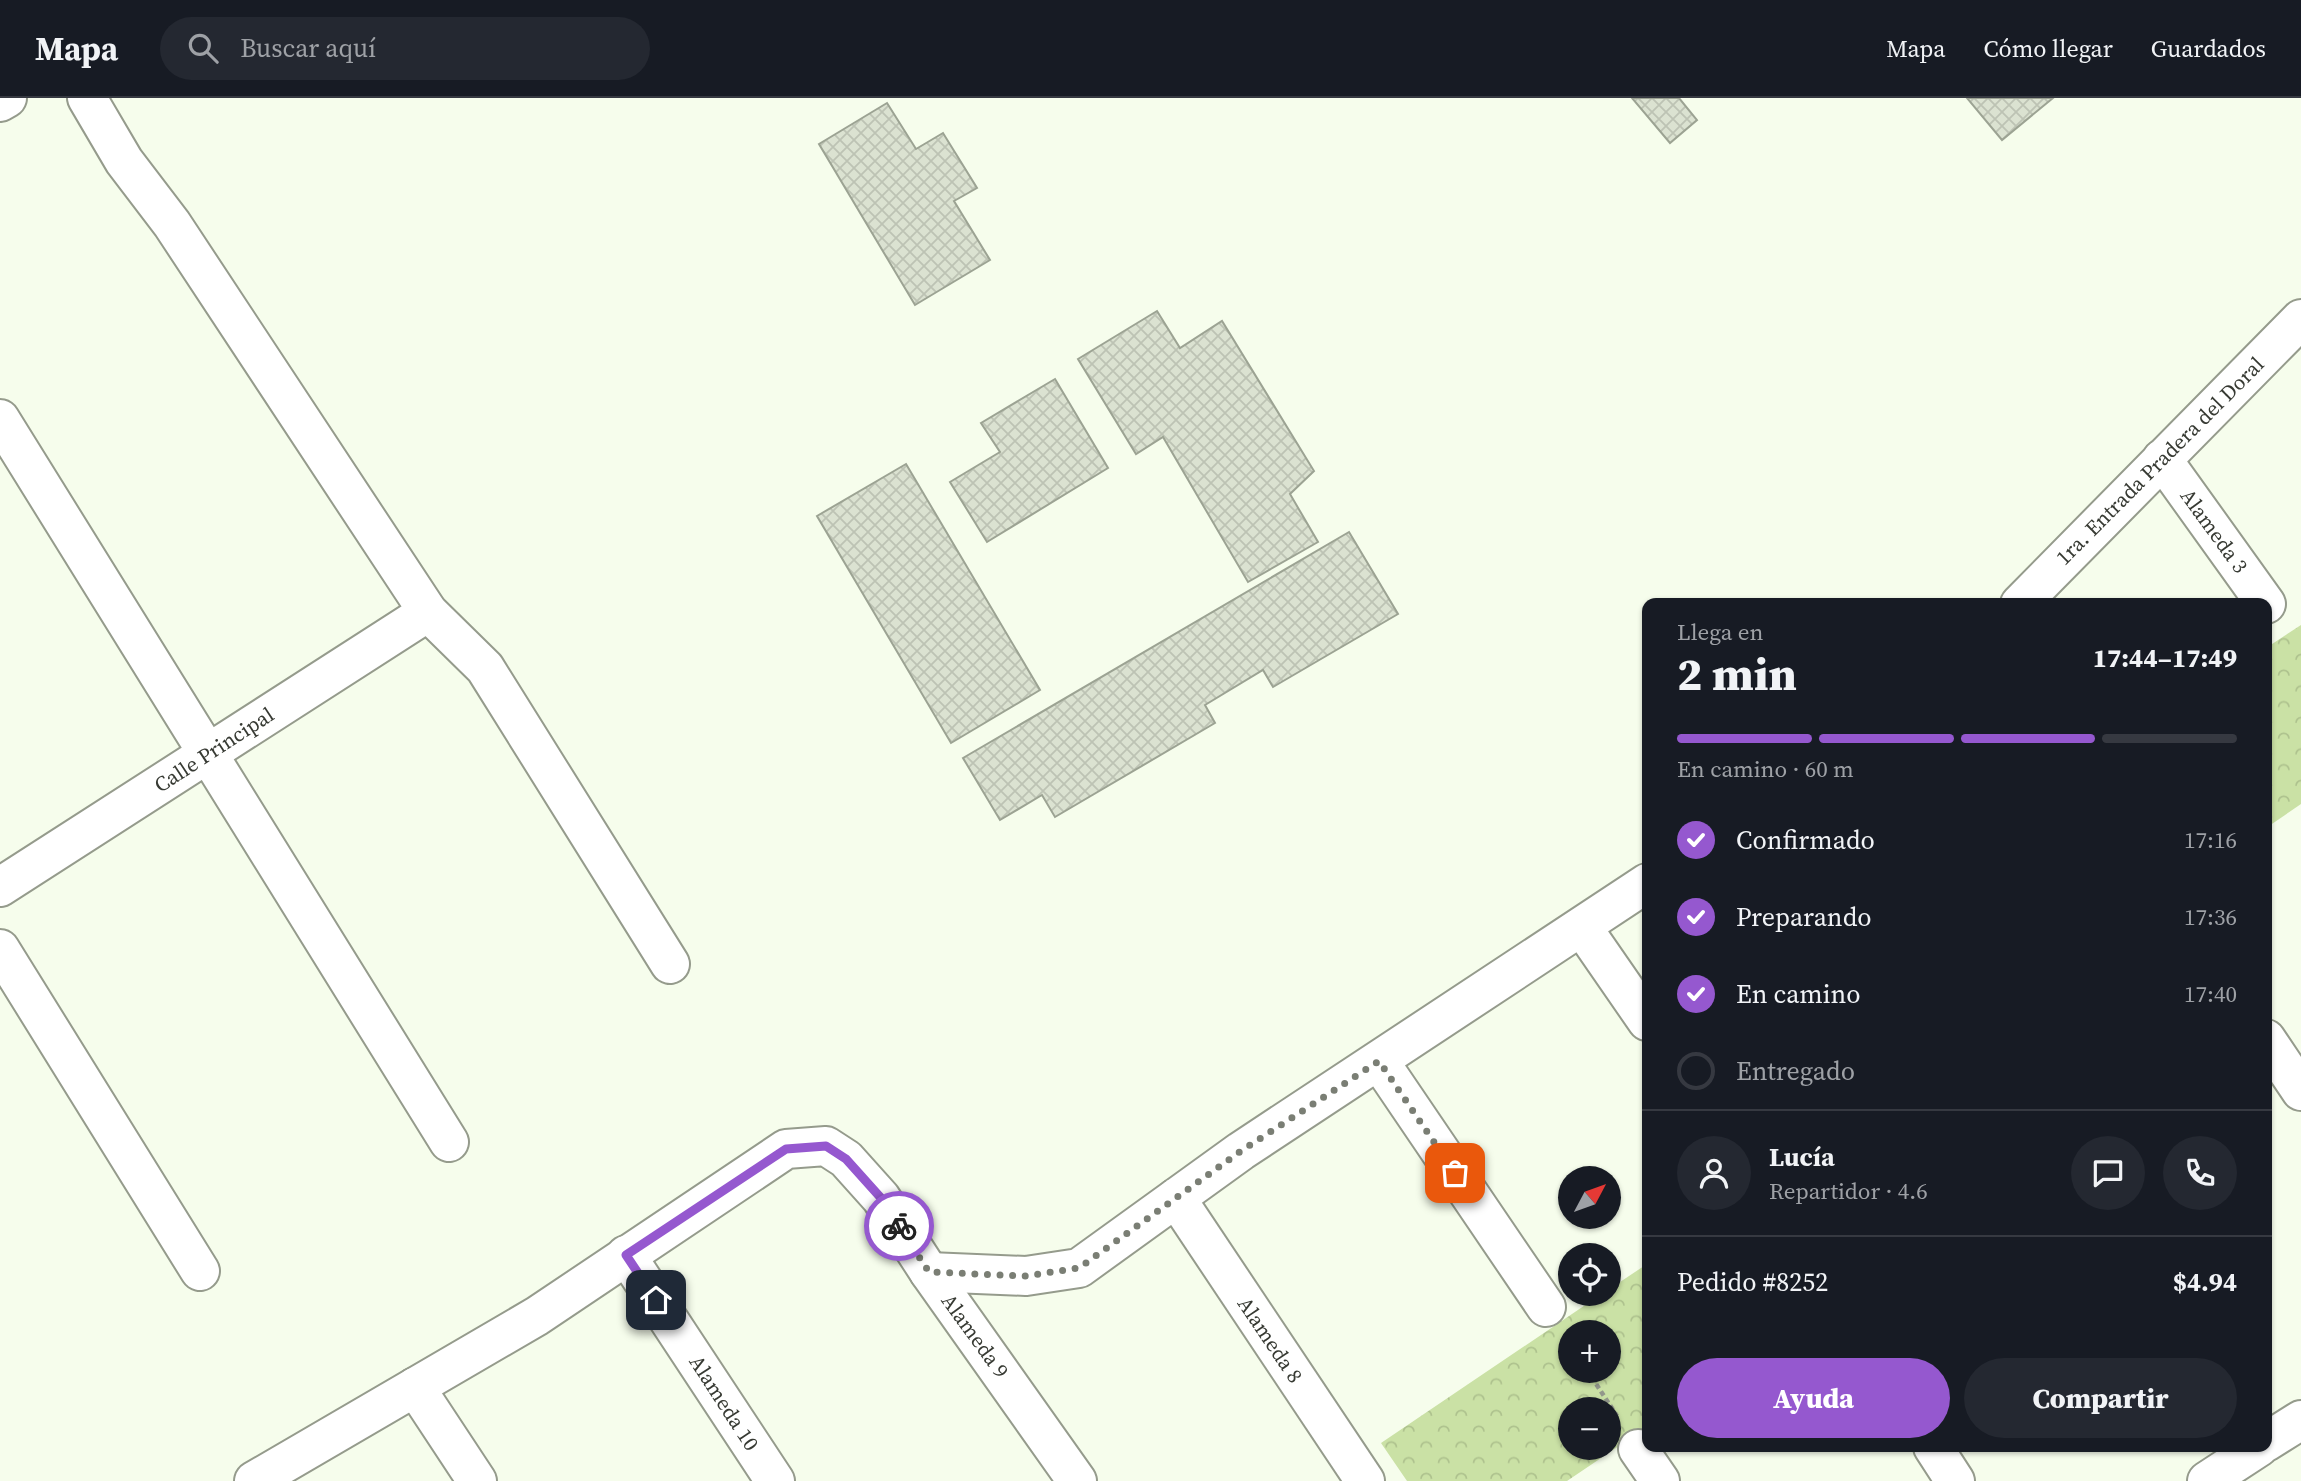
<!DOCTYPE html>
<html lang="es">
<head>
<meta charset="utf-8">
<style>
	:root { --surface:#171b24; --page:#242831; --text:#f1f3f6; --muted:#9ea1a6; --line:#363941; --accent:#9558cf }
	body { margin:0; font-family:"Source Serif 4",serif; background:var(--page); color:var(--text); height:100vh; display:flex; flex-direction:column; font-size:26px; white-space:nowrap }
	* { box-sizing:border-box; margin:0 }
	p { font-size:23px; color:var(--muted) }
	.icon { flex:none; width:38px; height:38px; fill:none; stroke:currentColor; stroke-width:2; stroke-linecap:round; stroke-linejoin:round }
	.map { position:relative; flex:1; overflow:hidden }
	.drawer { position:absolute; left:1642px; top:500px; width:630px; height:854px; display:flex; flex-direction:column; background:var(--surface); border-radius:14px; box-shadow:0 2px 5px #0004 }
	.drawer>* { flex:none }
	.needle { width:46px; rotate:49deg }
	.fabs { position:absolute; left:1558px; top:1068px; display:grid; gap:14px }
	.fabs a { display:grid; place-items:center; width:63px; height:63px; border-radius:50%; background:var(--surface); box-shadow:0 2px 5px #0004; font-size:35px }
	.pin { position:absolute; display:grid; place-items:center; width:60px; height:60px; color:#fff; margin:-30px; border-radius:14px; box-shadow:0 4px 10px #0006 }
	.courier { position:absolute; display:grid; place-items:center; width:70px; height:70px; margin:-35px; border:5px solid #9558cf; border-radius:50%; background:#fff; color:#222; box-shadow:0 2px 9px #0007 }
	.head em { font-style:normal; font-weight:800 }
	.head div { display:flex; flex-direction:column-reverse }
	.head { display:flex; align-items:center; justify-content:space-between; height:119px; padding:0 35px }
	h1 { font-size:46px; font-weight:800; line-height:52px }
	.bar { display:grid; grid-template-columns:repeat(4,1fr); gap:10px 7px; align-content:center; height:84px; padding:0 35px }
	.bar i { height:9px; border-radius:5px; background:var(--line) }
	.bar .on { background:var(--accent) }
	.bar p { grid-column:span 4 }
	.line { display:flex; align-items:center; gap:18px; padding:0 35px; border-top:2px solid var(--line) }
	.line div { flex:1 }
	.round { display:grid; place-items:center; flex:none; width:74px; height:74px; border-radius:37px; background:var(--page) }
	ol { padding:0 35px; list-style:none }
	li { display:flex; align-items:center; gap:21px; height:77px }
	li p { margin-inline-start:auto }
	li .icon { padding:7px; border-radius:50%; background:var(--accent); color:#fff; stroke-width:4 }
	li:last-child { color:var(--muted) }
	li i { width:38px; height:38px; border:4px solid var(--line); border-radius:50% }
	.cta { display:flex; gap:14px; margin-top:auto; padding:14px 35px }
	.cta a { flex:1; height:80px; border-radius:42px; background:var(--accent); color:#fff; font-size:28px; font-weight:800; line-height:80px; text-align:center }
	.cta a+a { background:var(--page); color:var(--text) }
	header { display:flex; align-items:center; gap:42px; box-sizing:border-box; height:98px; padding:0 35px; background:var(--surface); border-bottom:2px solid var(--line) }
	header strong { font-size:33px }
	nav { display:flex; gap:38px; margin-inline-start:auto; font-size:24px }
	.search { width:490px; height:63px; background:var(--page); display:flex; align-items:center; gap:18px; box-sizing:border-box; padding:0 24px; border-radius:38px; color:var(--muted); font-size:26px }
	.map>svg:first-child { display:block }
	.forest { fill:url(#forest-crowns); fill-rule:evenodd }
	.building { fill:url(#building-cross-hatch); stroke:#9ca393; stroke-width:2 }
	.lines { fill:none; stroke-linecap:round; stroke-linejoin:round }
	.minor-casing { stroke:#959b8c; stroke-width:42 }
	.path { stroke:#92978b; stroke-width:4.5; stroke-dasharray:5 3.5; stroke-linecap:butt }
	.minor { stroke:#fff; stroke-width:38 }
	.done { stroke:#7a7e74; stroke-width:7; stroke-dasharray:0 12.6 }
	.route { stroke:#9558cf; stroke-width:9 }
	.labels { text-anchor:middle; stroke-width:5; stroke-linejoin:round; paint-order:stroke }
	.street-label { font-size:21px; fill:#373a33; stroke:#fff }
</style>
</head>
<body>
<header>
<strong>Mapa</strong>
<div class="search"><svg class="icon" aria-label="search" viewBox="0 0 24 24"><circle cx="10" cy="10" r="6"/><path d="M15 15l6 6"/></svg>Buscar aquí</div>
<nav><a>Mapa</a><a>Cómo llegar</a><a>Guardados</a></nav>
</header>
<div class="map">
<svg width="2301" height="1383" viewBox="0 0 2301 1383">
	<defs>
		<pattern id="forest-crowns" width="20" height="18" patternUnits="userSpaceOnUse" patternTransform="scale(1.75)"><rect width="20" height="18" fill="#cae1a5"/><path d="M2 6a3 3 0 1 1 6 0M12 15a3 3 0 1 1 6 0" fill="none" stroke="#aec28e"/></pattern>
		<pattern id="building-cross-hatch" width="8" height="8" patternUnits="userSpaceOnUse" patternTransform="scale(1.75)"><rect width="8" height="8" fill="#dbe2d1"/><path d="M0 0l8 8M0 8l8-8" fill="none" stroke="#bdc3b4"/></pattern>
	</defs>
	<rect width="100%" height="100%" fill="#f6fdec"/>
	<g class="forest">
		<path d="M2301,527v179l-35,24v-180z"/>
		<path d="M1647,1166v163l-80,54h-160l-26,-38 222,-150h5v-3zM1570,1234h38v38h-38zM1570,1311h38v38h-38z"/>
	</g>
	<g class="building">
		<path d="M1632,0h47l18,22 -27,23z"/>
		<path d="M1967,0h86l-51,42z"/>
		<path d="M887,5l29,46 27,-16 34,55 -23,13 36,59 -75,45 -96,-161z"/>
		<path d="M1157,213l23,37 42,-27 92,150 -24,23 28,48 -70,40 -85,-145 -27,17 -58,-95z"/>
		<path d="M1055,281l53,89 -121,74 -37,-60 50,-30 -19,-29z"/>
		<path d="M906,366l134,226 -89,53 -134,-227z"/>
		<path d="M1349,434l49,82 -125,73 -10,-17 -58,35 10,18 -160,94 -13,-22 -42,25 -37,-62z"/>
	</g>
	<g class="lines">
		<defs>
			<g id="minor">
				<path d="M87,0l37,63 48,63 256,388 57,56 185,296"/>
				<path d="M0,4l7,-4"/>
				<path d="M0,321l449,723"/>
				<path d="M2162,361l104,145"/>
				<path d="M2020,506l281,-285"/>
				<path d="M0,789l428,-275"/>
				<path d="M1582,829l65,94"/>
				<path d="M0,851l200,322"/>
				<path d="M2266,941l35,52"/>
				<path d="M1379,963l167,246"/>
				<path d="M1176,1100l189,283"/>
				<path d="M626,1157l149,226"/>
				<path d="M929,1174l97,4 53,-8 162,-117 406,-268"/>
				<path d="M415,1289l62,94"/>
				<path d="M2266,1344l35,-22"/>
				<path d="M1933,1349l22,34"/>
				<path d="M1638,1351l22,32"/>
				<path d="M254,1383l283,-165 249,-167 40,-3 20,13 35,39 48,74 148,209"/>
				<path d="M2207,1383l52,-34"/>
			</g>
		</defs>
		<use href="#minor" class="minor-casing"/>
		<path class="path" d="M1587,1272l30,46"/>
		<use href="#minor" class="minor"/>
	</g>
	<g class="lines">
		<path class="done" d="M899,1128l30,46 97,4 53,-8 162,-117 138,-90 76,112"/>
		<path class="route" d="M656,1202l-30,-45 160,-106 40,-3 20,13 35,39 18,28"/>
	</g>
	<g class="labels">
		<g class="street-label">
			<text transform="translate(2160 363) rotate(-45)" y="7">1ra. Entrada Pradera del Doral</text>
			<text transform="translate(2214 433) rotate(54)" y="7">Alameda 3</text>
			<text transform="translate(214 652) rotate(-33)" y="7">Calle Principal</text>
			<text transform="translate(975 1238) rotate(54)" y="7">Alameda 9</text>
			<text transform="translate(1270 1242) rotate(56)" y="7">Alameda 8</text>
			<text transform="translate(724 1305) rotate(57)" y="7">Alameda 10</text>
		</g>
	</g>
</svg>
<div class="fabs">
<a><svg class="needle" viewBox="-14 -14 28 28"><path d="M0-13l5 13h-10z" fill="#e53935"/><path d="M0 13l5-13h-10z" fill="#9ea1a6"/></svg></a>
<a><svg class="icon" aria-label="locate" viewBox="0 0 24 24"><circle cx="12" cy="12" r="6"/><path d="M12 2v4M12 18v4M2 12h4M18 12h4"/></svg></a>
<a>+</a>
<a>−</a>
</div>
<div class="pin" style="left:1455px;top:1075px;background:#ea580c"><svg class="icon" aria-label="bag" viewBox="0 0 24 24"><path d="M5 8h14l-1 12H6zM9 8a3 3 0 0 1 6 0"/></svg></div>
<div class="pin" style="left:656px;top:1202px;background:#1f2937"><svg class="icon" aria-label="home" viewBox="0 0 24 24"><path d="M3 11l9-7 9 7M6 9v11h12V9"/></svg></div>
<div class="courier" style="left:899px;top:1128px"><svg class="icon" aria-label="bike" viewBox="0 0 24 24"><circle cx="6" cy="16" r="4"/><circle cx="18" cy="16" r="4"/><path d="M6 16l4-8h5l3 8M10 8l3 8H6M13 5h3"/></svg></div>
<section class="drawer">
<div class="head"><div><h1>2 min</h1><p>Llega en</p></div><em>17:44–17:49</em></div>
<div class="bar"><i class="on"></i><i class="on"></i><i class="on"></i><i></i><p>En camino · 60 m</p></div>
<ol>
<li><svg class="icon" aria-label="check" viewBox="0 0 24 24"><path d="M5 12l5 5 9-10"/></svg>Confirmado<p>17:16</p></li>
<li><svg class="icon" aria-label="check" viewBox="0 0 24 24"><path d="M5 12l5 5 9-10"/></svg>Preparando<p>17:36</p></li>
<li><svg class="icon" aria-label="check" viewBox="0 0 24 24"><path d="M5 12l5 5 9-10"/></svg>En camino<p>17:40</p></li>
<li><i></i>Entregado</li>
</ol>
<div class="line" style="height:126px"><a class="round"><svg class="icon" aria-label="person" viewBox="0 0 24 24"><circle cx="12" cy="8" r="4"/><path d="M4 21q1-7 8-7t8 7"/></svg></a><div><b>Lucía</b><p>Repartidor · 4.6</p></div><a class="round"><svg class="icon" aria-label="chat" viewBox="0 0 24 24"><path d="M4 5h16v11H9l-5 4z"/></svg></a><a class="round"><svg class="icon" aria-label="phone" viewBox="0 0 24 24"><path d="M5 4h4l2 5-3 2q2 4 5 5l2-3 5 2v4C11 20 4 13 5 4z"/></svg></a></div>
<div class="line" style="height:91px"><div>Pedido #8252</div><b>$4.94</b></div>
<div class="cta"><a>Ayuda</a><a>Compartir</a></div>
</section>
</div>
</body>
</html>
